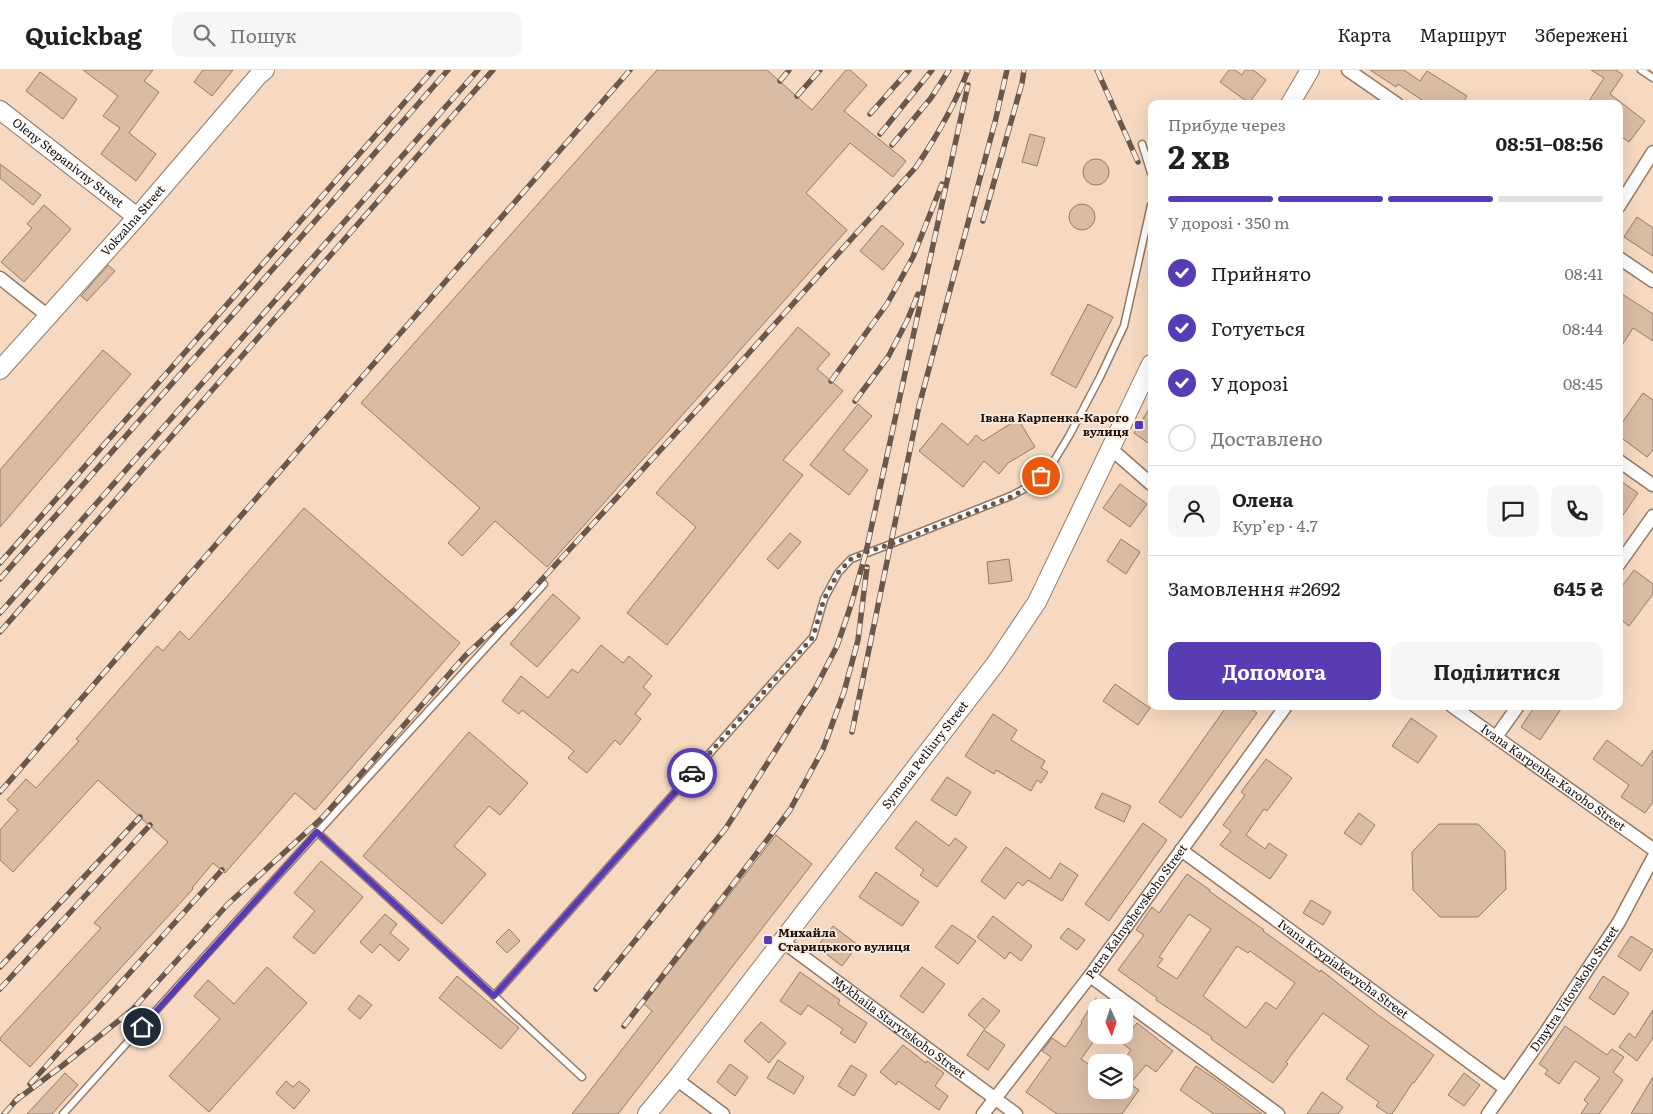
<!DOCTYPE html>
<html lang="uk">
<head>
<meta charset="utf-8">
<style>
	:root { --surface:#fff; --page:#f6f6f6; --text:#202124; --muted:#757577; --line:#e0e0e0; --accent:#573cb4 }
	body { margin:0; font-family:Literata,serif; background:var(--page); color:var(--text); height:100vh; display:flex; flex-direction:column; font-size:19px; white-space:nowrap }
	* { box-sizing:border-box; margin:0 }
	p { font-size:16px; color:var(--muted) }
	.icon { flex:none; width:28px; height:28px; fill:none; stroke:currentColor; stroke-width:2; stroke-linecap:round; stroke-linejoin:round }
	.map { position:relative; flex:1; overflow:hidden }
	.side { position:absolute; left:1148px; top:30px; width:475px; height:610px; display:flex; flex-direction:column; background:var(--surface); border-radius:10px; box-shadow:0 5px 20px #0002 }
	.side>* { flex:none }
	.needle { width:32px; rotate:177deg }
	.buttons { position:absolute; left:1088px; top:929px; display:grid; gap:10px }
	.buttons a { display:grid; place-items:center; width:45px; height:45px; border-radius:10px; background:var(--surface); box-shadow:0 5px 20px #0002; font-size:25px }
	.pin { position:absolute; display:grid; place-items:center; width:42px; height:42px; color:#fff; margin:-21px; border:2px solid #fff; border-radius:50%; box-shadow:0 1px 5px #0007 }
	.courier { position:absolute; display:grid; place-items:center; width:50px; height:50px; margin:-25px; border:4px solid #573cb4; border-radius:50%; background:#fff; color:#222; box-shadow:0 1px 6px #0007 }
	.headline em { font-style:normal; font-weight:700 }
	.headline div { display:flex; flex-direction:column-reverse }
	.headline { display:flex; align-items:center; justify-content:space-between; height:85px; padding:0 20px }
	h1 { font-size:32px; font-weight:700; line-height:38px }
	.bar { display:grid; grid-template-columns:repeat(4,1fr); gap:8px 5px; align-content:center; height:60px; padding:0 20px }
	.bar i { height:6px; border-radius:4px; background:var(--line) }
	.bar .selected { background:var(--accent) }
	.bar p { grid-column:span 4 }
	.line { display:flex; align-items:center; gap:12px; padding:0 20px; border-top:1px solid var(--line) }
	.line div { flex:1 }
	.round { display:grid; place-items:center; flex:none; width:52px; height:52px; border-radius:10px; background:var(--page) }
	ol { padding:0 20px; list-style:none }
	li { display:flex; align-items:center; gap:15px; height:55px }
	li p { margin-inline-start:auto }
	li .icon { padding:5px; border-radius:50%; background:var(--accent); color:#fff; stroke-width:4 }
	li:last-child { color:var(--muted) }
	li i { width:28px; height:28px; border:2px solid var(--line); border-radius:50% }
	.action { display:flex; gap:10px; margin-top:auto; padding:10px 20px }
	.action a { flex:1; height:58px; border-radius:10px; background:var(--accent); color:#fff; font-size:20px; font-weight:700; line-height:58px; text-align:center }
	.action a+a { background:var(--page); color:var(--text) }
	header { display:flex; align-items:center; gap:30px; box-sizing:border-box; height:70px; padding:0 25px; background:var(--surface); border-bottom:1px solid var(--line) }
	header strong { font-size:24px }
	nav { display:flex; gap:28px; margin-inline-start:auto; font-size:18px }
	.search { width:350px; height:45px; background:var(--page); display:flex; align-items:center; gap:12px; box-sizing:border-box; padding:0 18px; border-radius:10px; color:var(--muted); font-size:19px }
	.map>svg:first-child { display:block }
	.building { fill:#dabca4; stroke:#957a64; fill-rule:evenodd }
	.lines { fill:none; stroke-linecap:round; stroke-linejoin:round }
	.lane-casing { stroke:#947964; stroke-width:9 }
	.street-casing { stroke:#947964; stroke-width:15 }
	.secondary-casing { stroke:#947964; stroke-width:20 }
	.lane { stroke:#fff; stroke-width:6 }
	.street { stroke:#fff; stroke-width:12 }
	.secondary { stroke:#fff; stroke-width:18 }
	.rail-casing { stroke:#69584b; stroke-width:5.5 }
	.rail { stroke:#fbe9db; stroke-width:4; stroke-dasharray:11; stroke-linecap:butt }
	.done { stroke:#665548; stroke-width:5; stroke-dasharray:0 9 }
	.route { stroke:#573cb4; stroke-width:6 }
	.poi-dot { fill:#573cb4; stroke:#fbe9db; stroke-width:2 }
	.labels { text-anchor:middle; stroke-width:4; stroke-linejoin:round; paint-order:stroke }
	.street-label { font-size:12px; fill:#180e07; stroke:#fbe9db }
	.poi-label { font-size:12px; font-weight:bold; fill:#180e07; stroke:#fbe9db; text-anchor:end }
</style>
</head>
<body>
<header>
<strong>Quickbag</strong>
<div class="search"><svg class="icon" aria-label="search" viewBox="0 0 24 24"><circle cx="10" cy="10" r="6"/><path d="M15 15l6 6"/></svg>Пошук</div>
<nav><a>Карта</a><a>Маршрут</a><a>Збережені</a></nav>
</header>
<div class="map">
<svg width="1653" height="1044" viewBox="0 0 1653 1044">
	<rect width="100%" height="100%" fill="#f7d9c1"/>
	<g class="building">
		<path d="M83,0h70l-9,11 15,11 -30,41 27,21 -20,27 -35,-27 19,-26 -17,-12 15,-20z"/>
		<path d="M203,0h30l-21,26 -18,-14z"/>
		<path d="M657,0h110l45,40 34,-40h4l17,15 -23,26 62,50 -13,16 -43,-34 -44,50 41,37 -300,337 -52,-46 -33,35 -14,-13 32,-35 -119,-105z"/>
		<path d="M1229,0h6l7,5 3,-5h8l13,10 -17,23 -29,-21z"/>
		<path d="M1370,0h34l16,11 7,-10 40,25 -5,8h-34l-30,-20 -2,3z"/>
		<path d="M1591,0h25l7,5 -13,19 35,27 -16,21 -10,-7v-31h-32l17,-26z"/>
		<path d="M40,2l37,27 -14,20 -37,-28z"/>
		<path d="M1030,64l15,4 -8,28 -15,-4z"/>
		<circle cx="1096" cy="102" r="13"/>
		<path d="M0,94l41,31 -8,10 -33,-27z"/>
		<circle cx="1082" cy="147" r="13"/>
		<path d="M44,135l27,24 -47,53 -23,-20 31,-34 -5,-4z"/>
		<path d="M1637,147l16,11v28l-29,-19z"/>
		<path d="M882,155l22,19 -21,26 -23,-19z"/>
		<path d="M108,195l7,6 -28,30 -6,-5z"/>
		<path d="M1619,222l34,22v27l-20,-13 -14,22z"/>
		<path d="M1088,234l25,13 -37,71 -25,-14z"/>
		<path d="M798,257l32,27 -13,15 26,22 -60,69 20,15 -136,170 -40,-32 69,-86 -40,-34z"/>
		<path d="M103,280l28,24 -131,153v-57z"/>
		<path d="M1643,323l10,7v50l-6,7 -28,-21v-9z"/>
		<path d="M858,334l14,12 -29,34 25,20 -19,25 -39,-30z"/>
		<path d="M1151,336v39l-17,-12z"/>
		<path d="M1018,349l17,28 -27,16 -9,11 -15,-13 -21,26 -44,-36 23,-28 26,22 8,-10 7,6z"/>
		<path d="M1619,410l19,13 -19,28z"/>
		<path d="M1120,414l27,20 -17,23 -27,-19z"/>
		<path d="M304,438l156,135 -145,167 -20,-17 -70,80 -12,-10 -21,25 1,1 -163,178 -30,-27v-2l101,-110 -7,-5 74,-81 -70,-62 -85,92 -13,-12v-30l18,-20 -11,-10 19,-21 10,9 43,-47 -3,-2 81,-93 6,5 17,-20 9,9z"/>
		<path d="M790,463l11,9 -23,27 -11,-10z"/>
		<path d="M1121,469l19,13 -14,22 -19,-13z"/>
		<path d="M1009,489l3,22 -23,3 -2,-22z"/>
		<path d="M1634,500l19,14v10l-24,32 -10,-8v-28z"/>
		<path d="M553,524l27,24 -43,49 -27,-23z"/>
		<path d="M601,575l22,18 6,-7 23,20 -9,11 8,7 -16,20 6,5 -21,26 -5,-5 -28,33 -19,-15 6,-7 -52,-41 -3,4 -17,-13 19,-25 27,22 24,-29 6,4z"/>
		<path d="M1115,614l35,24 -12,17 -35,-24z"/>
		<path d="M1227,636h20l10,7 -76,105 -22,-16z"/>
		<path d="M1535,636h28l-23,34 -19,-13z"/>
		<path d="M993,644l24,16 -6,10 34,21 -4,7 7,4 -7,11 -4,-3 -6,11 -35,-21 -2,4 -29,-18z"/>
		<path d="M1411,648l26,18 -19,27 -26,-17z"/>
		<path d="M469,662l59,51 -28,32 -11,-9 -35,40 32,28 -44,50 -79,-68z"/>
		<path d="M1607,670l35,26 11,-16v52l-8,11 -24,-16 8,-12 -36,-26z"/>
		<path d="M1266,689l26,19 -25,33 -3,-2 -18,26 19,14 4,-6 18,12 -17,24 -50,-34 11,-14 -8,-6 22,-30 -4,-3z"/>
		<path d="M947,707l24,15 -15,24 -25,-16z"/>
		<path d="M1102,723l29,13 -7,16 -29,-14z"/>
		<path d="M1359,743l16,12 -14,20 -17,-12z"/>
		<path d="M916,751l33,25 6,-8 12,9 -30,40 -17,-12 4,-5 -29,-22z"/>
		<path d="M1143,753l24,17 -58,81 -24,-17z"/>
		<path d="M1439,754h39l27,27 1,38 -28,28h-38l-27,-27 -1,-38z"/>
		<path d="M776,765l36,29 -194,250h-46l80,-103 -8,-7z"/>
		<path d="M1006,777l44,32 10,-16 18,12 -16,26 -34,-21 -5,6 -5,-4 -13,17 -24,-18z"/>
		<path d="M321,791l42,36 -49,57 -21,-17 22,-26 -21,-18z"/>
		<path d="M876,802l43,30 -17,24 -43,-29z"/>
		<path d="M1187,804l23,16 -1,1 55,39 -1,1 57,41 1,-2 57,45 56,40 -20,28 -1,-1 -21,32h-4l-12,-8 3,-4 -33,-23 23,-33 -46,-33 -37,49 2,2 -15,19 -62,-44 1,-2 -56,-37 1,-2 -39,-28 26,-35 -8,-5 16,-23 7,6zM1189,844l22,15 -34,50 -20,-13 6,-7 -4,-2zM1237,876l11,7 2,-2 45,32 -19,26 -10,-7 -20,26 -43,-32z"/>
		<path d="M1311,830l20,12 -8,13 -20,-12z"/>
		<path d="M385,844l12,10 -7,9 19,16 -10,12 -19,-17 -8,9 -12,-11z"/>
		<path d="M993,846l39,30 -11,15 -11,-9 -5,7 -28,-22z"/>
		<path d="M952,855l24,16 -18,23 -23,-17z"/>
		<path d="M833,856l25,19 -16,21 -25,-19z"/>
		<path d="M1068,858l17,12 -8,10 -17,-12z"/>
		<path d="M509,859l11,12 -13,12 -11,-11z"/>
		<path d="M1631,866l22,14 -13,21 -22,-15z"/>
		<path d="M267,897l40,36 -98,109 -40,-36 51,-57 -26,-23 14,-16 26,24z"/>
		<path d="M922,897l23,17 -22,29 -23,-17z"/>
		<path d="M800,902l40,28 -2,4 29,19 -12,20 -15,-10 3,-4 -35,-24 -7,10 -21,-14z"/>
		<path d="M457,906l62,52 -18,21 -62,-51z"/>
		<path d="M1603,906l26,17 -15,22 -25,-17z"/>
		<path d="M359,925l13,10 -12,14 -12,-10z"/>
		<path d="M983,928l17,13 -15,18 -17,-14z"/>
		<path d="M1096,928v40l-15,21 15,10v21h28v-31l7,-9 -20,-15h16l10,-12 36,28 -17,21 -10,-7 -16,19 9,6 -17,24h-65l-31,-22 25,-35 -9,-6 10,-13 13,9 17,-24 -1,-1z"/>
		<path d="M1653,940v28l-16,23 -18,-14 10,-14 6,5z"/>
		<path d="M761,952l25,21 -17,20 -25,-22z"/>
		<path d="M1565,956l42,29 5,-6 12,8 -11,15 10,8 -24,34h-18l7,-11 -4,-3 16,-22 -25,-17 -16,23 -14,-10 3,-4 -9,-6z"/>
		<path d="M984,960l21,15 -17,25 -21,-15z"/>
		<path d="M903,975l23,18 1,-2 17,12 -9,13 13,10 -9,14 -41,-29 -2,4 -16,-13z"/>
		<path d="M778,990l26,17 -10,17 -27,-16z"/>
		<path d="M730,994l18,13 -13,19 -18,-14z"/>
		<path d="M851,995l16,10 -13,21 -16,-10z"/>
		<path d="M1196,996l19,13 47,35h-48l-34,-24z"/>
		<path d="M65,1003l13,12 -26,29h-25z"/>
		<path d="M1464,1003l16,12 -16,21 -16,-11z"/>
		<path d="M1653,1007v37h-22z"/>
		<path d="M286,1011l7,6 6,-6 11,9 -16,19 -18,-16z"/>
		<path d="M1322,1022l21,15 -5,7h-31z"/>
	</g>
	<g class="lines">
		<defs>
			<g id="lane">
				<path d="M1641,0l12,8"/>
				<path d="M1142,74l9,29"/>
				<path d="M317,762l265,245"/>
				<path d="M494,926l319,-359 11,-38 14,-26 13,-14 40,-15 122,-49 20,-11 16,-15 20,-33 31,-59 24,-51 27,-121"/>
				<path d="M63,1044l170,-189 311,-341"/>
			</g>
			<g id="street">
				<path d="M1348,0l49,34"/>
				<path d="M1619,136l34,-54"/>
				<path d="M1619,188l34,23"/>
				<path d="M0,208l48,38"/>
				<path d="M1110,378l41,36"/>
				<path d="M1619,391l34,24"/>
				<path d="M1619,494l34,-48"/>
				<path id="s1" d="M1452,636l201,143"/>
				<path d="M1496,667l22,-31"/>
				<path id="s2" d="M1181,780l325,239"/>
				<path id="s3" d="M782,871l234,173"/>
				<path d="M1090,906l188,138"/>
				<path d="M676,1009l47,35"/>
				<path id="s4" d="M983,1044l107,-138 196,-270"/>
				<path id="s5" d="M1488,1044l58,-82 73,-110 34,-64"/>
			</g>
			<g id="secondary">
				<path d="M1290,34l20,-34"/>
				<path id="s6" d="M0,40l137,107"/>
				<path id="s7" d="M0,300l137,-153 121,-141 7,-6"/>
				<path id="s8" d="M647,1044l29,-35 320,-416 41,-61 114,-238"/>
			</g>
		</defs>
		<use href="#lane" class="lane-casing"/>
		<use href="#street" class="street-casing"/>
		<use href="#secondary" class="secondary-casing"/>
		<use href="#lane" class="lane"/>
		<use href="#street" class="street"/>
		<use href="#secondary" class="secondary"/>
		<defs>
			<g id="rail">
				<path d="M1097,0l41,92"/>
				<path d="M780,11l9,-11"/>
				<path d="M797,26l23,-26"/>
				<path d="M870,44l39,-44"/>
				<path d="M880,64l52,-64"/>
				<path d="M892,75l39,-47 18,-28"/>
				<path d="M983,151l39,-138 2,-13"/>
				<path d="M831,311l56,-77 26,-47 29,-73"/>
				<path d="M855,331l33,-44 19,-36 11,-27"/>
				<path d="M0,493l433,-493"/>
				<path d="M0,509l448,-509"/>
				<path d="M0,543l478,-543"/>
				<path d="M0,562l493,-562"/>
				<path d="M852,662l67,-326 76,-284 12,-52"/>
				<path d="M0,722l630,-722"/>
				<path d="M0,897l140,-150"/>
				<path d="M0,919l150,-164"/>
				<path d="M596,919l130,-161 90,-141 21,-41 14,-41 15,-53 102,-467"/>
				<path d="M624,956l166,-216 33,-61 21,-57 14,-52 9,-73"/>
				<path d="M30,1014l192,-214"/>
				<path d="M15,1031l47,-35 70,-56 96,-106 95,-87 142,-161 49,-46 216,-236 186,-207c21,-31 39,-62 52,-97"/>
				<path d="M4,1044l15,-17"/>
			</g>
		</defs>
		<use href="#rail" class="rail-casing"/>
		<use href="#rail" class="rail"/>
	</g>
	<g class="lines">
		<path class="done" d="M692,703l121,-136 11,-38 14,-26 13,-14 18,-8 23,-7 121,-48 20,-12 8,-8"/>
		<path class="route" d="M142,957l175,-195 177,164 198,-223"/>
	</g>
	<g class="poi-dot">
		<rect x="1134" y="350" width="10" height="10" rx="2.5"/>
		<rect x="763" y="865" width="10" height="10" rx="2.5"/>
	</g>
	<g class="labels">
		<g class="street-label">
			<text dy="4" stroke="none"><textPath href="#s6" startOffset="86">Oleny Stepanivny Street</textPath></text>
			<text dy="4" stroke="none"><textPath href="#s7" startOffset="200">Vokzalna Street</textPath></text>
			<text dy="4" stroke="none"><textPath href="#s8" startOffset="454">Symona Petliury Street</textPath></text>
			<text dy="4" stroke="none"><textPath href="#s1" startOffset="124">Ivana Karpenka-Karoho Street</textPath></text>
			<text dy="4" stroke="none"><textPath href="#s4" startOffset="254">Petra Kalnyshevskoho Street</textPath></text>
			<text dy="4" stroke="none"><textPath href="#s2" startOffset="201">Ivana Krypiakevycha Street</textPath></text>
			<text dy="4" stroke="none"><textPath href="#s5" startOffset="152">Dmytra Vitovskoho Street</textPath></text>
			<text dy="4" stroke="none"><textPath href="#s3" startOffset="145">Mykhaila Starytskoho Street</textPath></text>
		</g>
		<g class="poi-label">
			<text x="1129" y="352">Івана Карпенка-Карого<tspan x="1129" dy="14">вулиця</tspan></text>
			<text x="778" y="867" text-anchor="start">Михайла<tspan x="778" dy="14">Старицького вулиця</tspan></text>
		</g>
	</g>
</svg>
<div class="buttons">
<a><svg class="needle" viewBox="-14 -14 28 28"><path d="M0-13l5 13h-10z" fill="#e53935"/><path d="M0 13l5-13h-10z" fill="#757577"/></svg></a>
<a><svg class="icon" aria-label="layers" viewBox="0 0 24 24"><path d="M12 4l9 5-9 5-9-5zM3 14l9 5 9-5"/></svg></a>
</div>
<div class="pin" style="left:1041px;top:406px;background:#ea580c"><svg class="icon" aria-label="bag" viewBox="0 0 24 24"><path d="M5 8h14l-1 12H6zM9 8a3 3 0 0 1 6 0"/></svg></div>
<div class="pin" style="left:142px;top:957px;background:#1f2937"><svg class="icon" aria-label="home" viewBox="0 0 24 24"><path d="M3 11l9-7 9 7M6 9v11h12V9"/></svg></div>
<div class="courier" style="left:692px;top:703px"><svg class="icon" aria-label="car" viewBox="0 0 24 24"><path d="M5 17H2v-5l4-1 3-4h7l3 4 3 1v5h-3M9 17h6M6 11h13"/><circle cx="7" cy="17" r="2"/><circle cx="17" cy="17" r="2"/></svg></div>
<section class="side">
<div class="headline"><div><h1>2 хв</h1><p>Прибуде через</p></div><em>08:51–08:56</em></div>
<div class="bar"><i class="selected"></i><i class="selected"></i><i class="selected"></i><i></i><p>У дорозі · 350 m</p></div>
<ol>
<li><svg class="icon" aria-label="check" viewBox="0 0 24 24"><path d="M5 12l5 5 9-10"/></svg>Прийнято<p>08:41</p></li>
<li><svg class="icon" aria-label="check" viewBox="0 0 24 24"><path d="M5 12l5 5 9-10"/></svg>Готується<p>08:44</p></li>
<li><svg class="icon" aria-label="check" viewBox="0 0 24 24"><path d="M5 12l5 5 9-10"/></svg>У дорозі<p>08:45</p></li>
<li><i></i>Доставлено</li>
</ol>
<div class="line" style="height:90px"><a class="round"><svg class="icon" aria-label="person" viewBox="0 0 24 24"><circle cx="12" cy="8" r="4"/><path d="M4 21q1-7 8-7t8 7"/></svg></a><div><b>Олена</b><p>Кур’єр · 4.7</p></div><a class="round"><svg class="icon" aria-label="chat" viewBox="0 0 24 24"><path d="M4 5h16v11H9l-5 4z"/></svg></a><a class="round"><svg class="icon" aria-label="phone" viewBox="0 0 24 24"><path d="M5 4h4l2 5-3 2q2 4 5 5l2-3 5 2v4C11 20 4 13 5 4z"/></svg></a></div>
<div class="line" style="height:65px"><div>Замовлення #2692</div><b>645 ₴</b></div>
<div class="action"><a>Допомога</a><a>Поділитися</a></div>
</section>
</div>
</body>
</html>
